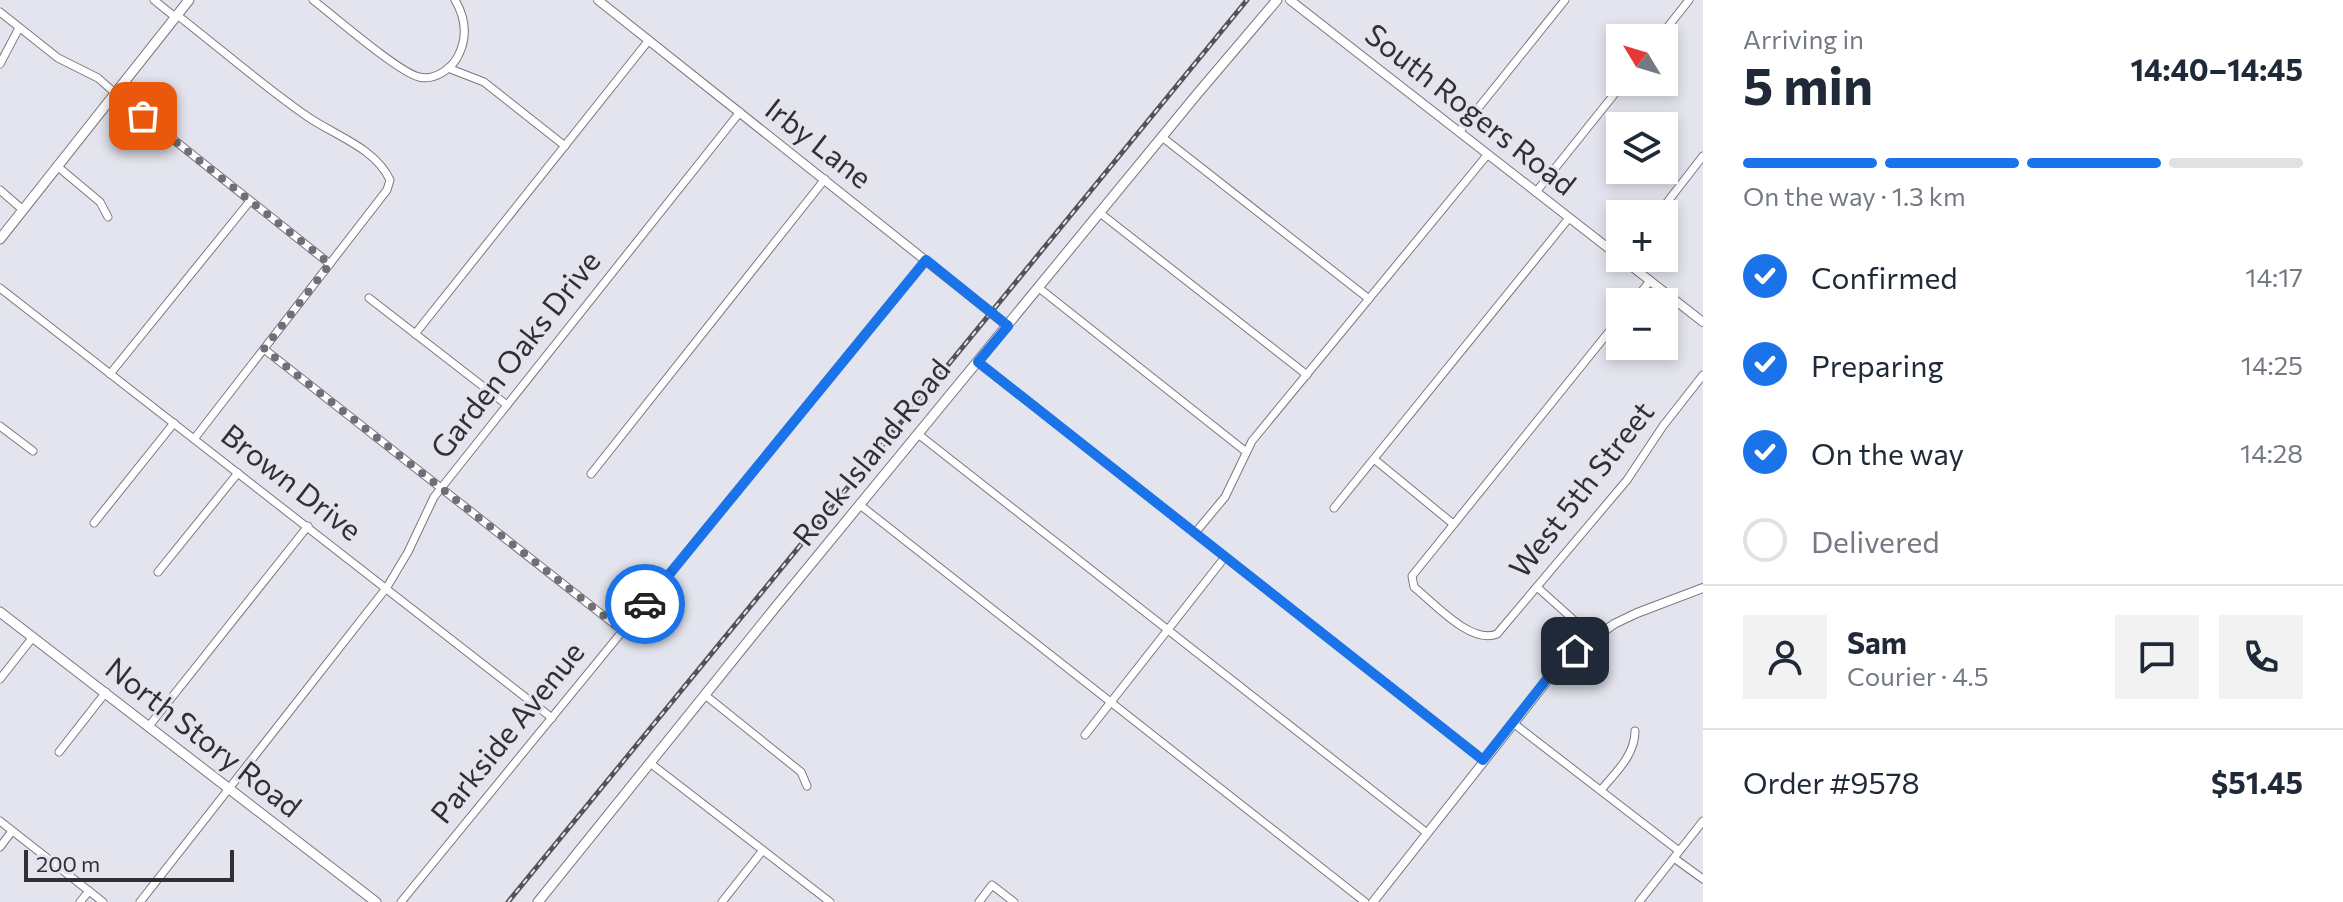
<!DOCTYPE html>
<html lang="en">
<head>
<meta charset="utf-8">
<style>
	:root { --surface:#fff; --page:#f2f2f3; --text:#1f2937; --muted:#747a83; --line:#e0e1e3; --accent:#1a73e8 }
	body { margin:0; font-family:Commissioner,sans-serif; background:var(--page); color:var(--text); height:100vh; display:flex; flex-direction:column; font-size:30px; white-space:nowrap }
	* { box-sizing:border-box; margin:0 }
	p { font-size:26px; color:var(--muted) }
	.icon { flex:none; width:44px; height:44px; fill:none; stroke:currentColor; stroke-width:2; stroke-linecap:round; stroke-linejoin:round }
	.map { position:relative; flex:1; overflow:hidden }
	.panel { display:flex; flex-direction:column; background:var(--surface); width:640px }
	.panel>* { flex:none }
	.needle { width:52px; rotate:308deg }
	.buttons { position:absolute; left:1606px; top:24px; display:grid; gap:16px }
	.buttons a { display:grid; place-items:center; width:72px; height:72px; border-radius:0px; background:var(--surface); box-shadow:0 4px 12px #0003; font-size:40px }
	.scale { position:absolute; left:24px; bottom:20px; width:210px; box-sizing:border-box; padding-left:8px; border:4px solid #303034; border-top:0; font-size:22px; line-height:28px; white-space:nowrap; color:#303034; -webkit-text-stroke:6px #e4e4ee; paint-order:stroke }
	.pin { position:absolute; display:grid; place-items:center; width:68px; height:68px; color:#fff; margin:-34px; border-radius:16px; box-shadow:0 4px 12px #0006 }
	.courier { position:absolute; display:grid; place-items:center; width:80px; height:80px; margin:-40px; border:6px solid #1a73e8; border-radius:50%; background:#fff; color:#222; box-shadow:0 2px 10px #0007 }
	.overview em { font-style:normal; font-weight:700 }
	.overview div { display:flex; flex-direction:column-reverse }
	.overview { display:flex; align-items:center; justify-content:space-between; height:136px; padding:0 40px }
	h1 { font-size:52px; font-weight:700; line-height:60px }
	.bar { display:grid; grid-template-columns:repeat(4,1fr); gap:12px 8px; align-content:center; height:96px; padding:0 40px }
	.bar i { height:10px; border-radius:6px; background:var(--line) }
	.bar .on { background:var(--accent) }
	.bar p { grid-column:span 4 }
	.line { display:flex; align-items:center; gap:20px; padding:0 40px; border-top:2px solid var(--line) }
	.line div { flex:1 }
	.round { display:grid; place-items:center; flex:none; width:84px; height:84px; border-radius:0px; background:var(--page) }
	ol { padding:0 40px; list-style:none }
	li { display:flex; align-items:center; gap:24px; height:88px }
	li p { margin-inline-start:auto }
	li .icon { padding:8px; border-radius:50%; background:var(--accent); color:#fff; stroke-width:4 }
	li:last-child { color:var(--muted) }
	li i { width:44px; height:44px; border:4px solid var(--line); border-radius:50% }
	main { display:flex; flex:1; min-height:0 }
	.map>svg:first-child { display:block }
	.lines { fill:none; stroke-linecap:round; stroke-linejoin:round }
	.minor-casing { stroke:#787882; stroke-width:9 }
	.tertiary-casing { stroke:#787882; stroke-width:10 }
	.secondary-casing { stroke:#787882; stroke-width:11 }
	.minor { stroke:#fff; stroke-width:7 }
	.tertiary { stroke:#fff; stroke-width:8 }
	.secondary { stroke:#fff; stroke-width:9 }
	.rail-casing { stroke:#525257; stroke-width:5 }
	.rail { stroke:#e4e4ee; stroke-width:2; stroke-dasharray:6; stroke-linecap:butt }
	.done { stroke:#6f6f75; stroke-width:8; stroke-dasharray:0 14.4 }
	.route { stroke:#1a73e8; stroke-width:10 }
	.labels { text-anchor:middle; stroke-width:6; stroke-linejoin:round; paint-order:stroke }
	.street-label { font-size:30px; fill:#303034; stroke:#e4e4ee }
</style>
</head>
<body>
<main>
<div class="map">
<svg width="1703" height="902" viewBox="0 0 1703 902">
	<rect width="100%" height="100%" fill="#e4e4ee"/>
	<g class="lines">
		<defs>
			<g id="minor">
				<path d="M154,0l21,17"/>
				<path d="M313,0c21,16 85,72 106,77 16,4 34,-9 40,-23 9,-19 6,-37 -4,-54"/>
				<path d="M0,12l58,46 40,20 17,15 215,171"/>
				<path d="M177,15c44,34 86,71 131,102 28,19 67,31 82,63l-3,10 -193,249"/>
				<path d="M1659,38l30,-38"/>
				<path d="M0,64l19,-36"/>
				<path d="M448,68l36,14 81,64"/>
				<path d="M1459,132l106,-132"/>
				<path d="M1162,137l207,162"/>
				<path d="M57,166l43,36 8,15"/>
				<path d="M0,190l23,20"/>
				<path d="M1536,192l88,-110"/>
				<path d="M1100,213l207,162"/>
				<path d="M1658,214l45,-58"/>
				<path d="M0,288l552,430"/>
				<path d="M1039,288l206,163"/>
				<path d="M369,298l138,107"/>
				<path d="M1633,302l17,-21"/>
				<path d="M1620,318l-208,258 2,11c20,16 57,58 83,47l130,-154 36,-54 40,-51"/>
				<path d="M415,334l234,-294"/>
				<path d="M264,349l359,282"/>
				<path d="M978,362l505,398"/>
				<path d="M110,374l140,-173"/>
				<path d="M0,426l33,25"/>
				<path d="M918,434l509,399"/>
				<path d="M1374,459l78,64"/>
				<path d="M591,474l234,-295"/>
				<path d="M860,505l505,397"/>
				<path d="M1334,508l235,-290"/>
				<path d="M94,523l80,-100"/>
				<path d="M1195,533l30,-36 27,-56 236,-287"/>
				<path d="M158,572l80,-99"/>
				<path d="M1537,587l39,35 14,17"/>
				<path d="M0,679l33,-42"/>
				<path d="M705,695l96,77 6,14"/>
				<path d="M1513,723l166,128"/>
				<path d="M149,726l159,-200"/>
				<path d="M1085,735l140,-178"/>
				<path d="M59,752l47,-60"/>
				<path d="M650,763l180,139"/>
				<path d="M1601,790c15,-18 34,-35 34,-59"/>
				<path d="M0,821l103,81"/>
				<path d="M0,847l12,-16"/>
				<path d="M1674,858l29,21"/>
				<path d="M80,902l9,-11"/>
				<path d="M140,902l247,-315 21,-35 26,-55 306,-385"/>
				<path d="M401,902l525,-642"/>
				<path d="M722,902l41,-52"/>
				<path d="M979,902l13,-17 22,17"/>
				<path d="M1639,902l64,-81"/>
			</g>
			<g id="tertiary">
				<path d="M598,0l410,326"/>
				<path d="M1290,0l413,322"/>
				<path d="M1373,902l190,-241 51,-37 23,-11 66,-25"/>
			</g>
			<g id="secondary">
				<path d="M0,239l189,-239"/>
				<path d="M0,612l376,290"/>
				<path d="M538,902l236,-293 424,-516 79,-93"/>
			</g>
		</defs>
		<use href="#minor" class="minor-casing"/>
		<use href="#tertiary" class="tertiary-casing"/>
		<use href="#secondary" class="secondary-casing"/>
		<use href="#minor" class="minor"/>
		<use href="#tertiary" class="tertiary"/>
		<use href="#secondary" class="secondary"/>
		<defs>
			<path id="rail" d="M508,902l739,-902"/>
		</defs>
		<use href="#rail" class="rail-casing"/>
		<use href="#rail" class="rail"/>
	</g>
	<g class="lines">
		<path class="done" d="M143,116l187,148 -66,85 359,282 22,-27"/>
		<path class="route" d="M645,604l281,-344 82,66 -30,36 505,398 71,-90 21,-19"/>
	</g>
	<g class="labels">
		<g class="street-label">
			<text transform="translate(1470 110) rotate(38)" y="10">South Rogers Road</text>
			<text transform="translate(818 144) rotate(38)" y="10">Irby Lane</text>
			<text transform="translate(516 355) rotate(-52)" y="10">Garden Oaks Drive</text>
			<text transform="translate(872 453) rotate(-51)" y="10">Rock Island Road</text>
			<text transform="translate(291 483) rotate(38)" y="10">Brown Drive</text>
			<text transform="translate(1582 490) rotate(-52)" y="10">West 5th Street</text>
			<text transform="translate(508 733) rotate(-51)" y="10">Parkside Avenue</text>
			<text transform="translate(203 738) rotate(38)" y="10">North Story Road</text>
		</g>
	</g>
</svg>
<div class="buttons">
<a><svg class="needle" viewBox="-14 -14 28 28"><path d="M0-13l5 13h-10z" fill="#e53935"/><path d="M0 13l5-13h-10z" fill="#747a83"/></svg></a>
<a><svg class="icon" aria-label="layers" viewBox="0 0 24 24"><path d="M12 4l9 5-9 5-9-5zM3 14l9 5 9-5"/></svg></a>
<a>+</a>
<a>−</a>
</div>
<div class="scale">200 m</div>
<div class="pin" style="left:143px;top:116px;background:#ea580c"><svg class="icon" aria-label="bag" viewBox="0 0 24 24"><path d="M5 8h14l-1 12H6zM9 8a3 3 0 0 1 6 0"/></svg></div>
<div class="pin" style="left:1575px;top:651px;background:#1f2937"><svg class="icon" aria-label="home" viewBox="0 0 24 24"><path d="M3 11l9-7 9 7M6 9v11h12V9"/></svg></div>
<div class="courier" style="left:645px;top:604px"><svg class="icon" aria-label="car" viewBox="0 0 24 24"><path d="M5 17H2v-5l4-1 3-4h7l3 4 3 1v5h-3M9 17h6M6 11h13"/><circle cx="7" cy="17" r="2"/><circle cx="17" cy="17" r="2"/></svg></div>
</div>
<section class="panel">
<div class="overview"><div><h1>5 min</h1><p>Arriving in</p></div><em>14:40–14:45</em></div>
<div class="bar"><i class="on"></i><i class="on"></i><i class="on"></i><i></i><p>On the way · 1.3 km</p></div>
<ol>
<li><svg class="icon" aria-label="check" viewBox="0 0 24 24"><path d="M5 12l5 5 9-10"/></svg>Confirmed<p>14:17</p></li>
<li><svg class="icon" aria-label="check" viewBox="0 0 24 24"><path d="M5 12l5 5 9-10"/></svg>Preparing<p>14:25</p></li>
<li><svg class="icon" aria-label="check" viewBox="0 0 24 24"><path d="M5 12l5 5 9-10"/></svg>On the way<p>14:28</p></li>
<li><i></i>Delivered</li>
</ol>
<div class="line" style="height:144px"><a class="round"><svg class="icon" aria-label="person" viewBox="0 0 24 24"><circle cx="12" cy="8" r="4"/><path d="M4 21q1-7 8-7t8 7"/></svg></a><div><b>Sam</b><p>Courier · 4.5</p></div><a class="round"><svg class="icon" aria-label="chat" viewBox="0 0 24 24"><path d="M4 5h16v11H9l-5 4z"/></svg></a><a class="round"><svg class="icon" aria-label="phone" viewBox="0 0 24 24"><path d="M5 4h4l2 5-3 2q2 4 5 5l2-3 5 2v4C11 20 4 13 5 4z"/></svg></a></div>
<div class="line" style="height:104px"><div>Order #9578</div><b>$51.45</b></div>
</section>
</main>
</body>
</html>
